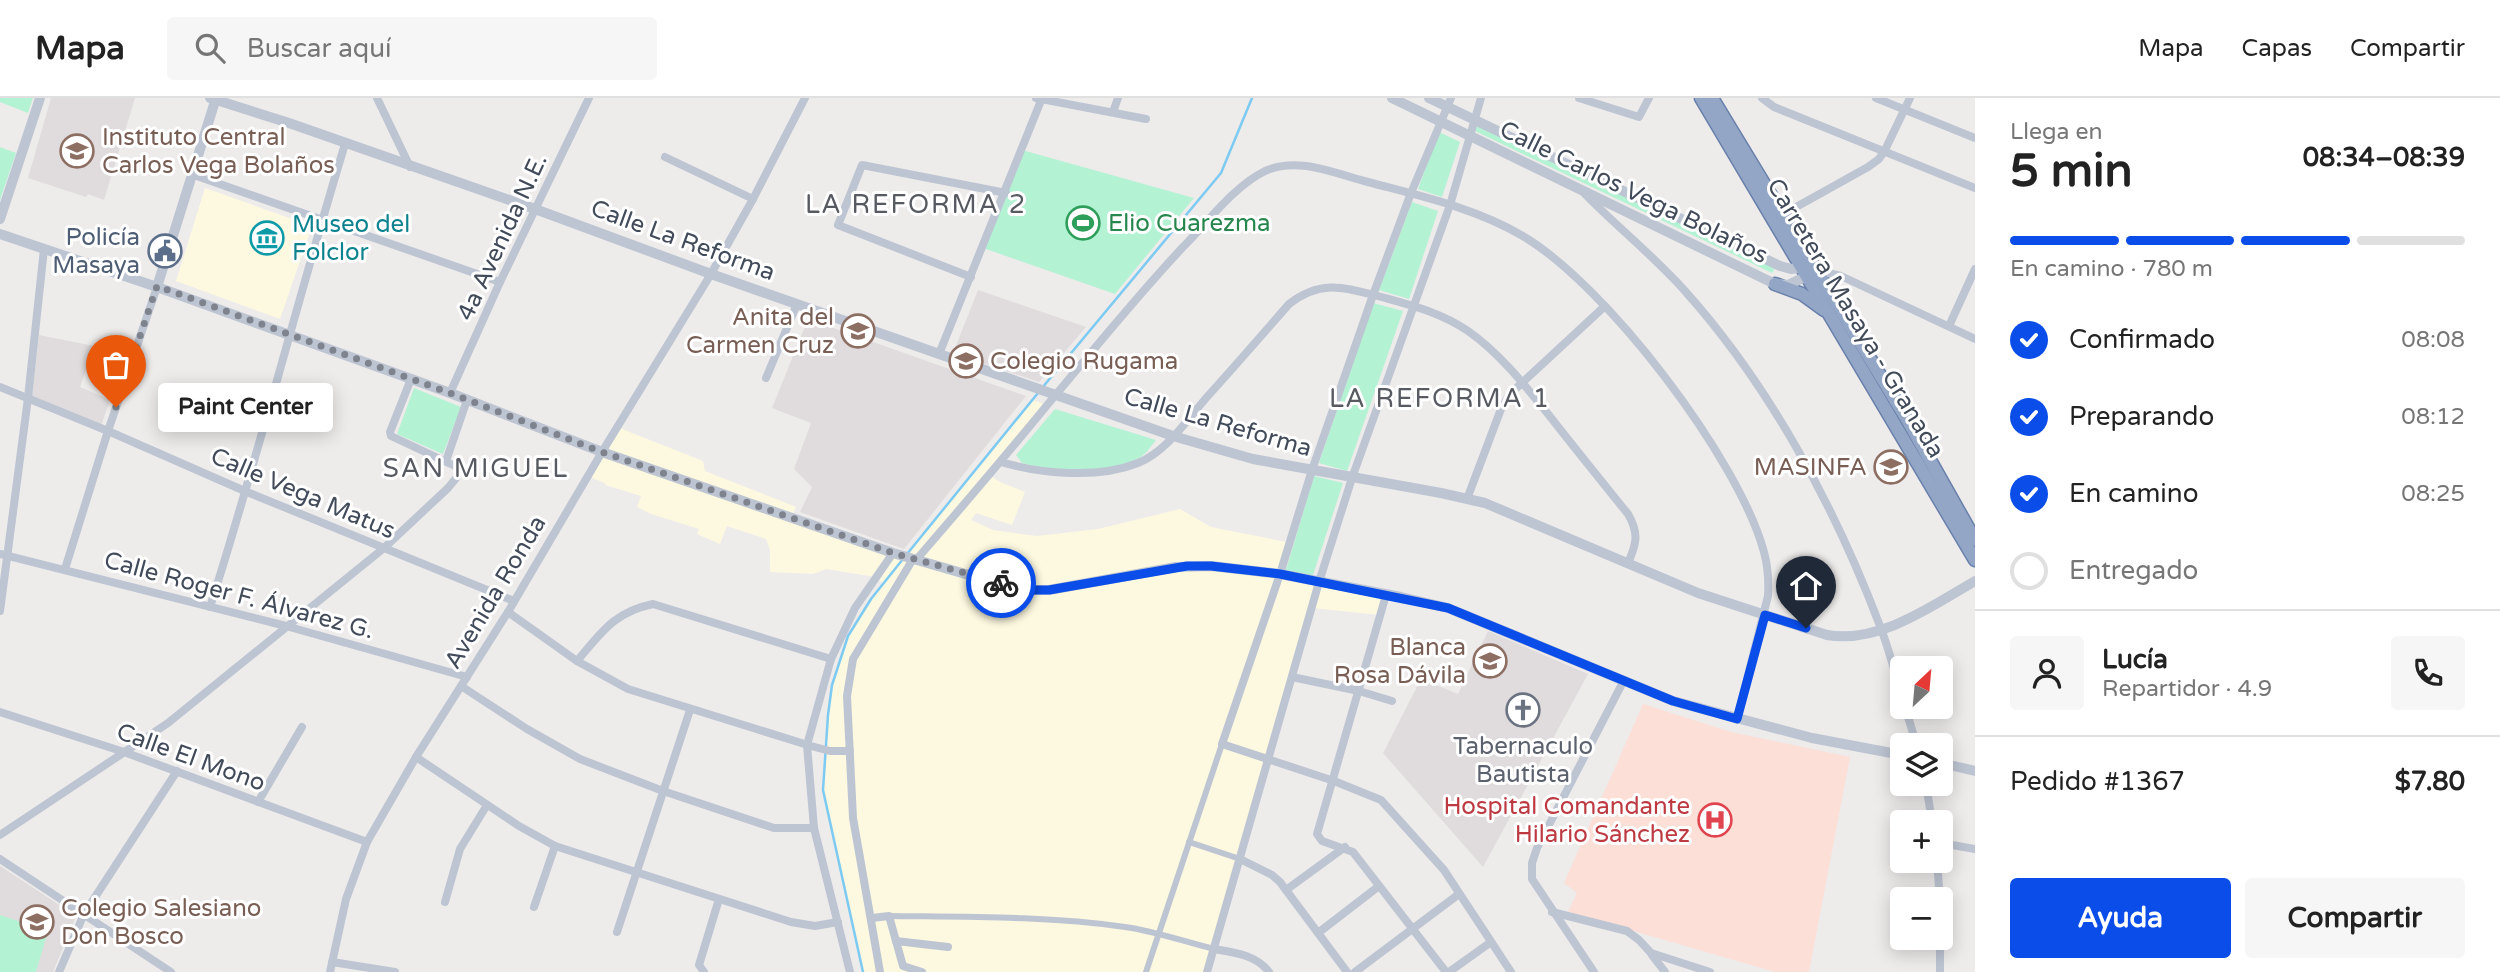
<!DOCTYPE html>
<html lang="es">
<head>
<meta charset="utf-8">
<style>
	:root { --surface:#fff; --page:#f6f6f6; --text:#222; --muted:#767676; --line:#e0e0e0; --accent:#0a4de9 }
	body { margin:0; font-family:"Varela Round",sans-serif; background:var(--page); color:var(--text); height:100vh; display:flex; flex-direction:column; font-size:26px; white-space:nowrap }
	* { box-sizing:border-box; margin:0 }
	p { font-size:23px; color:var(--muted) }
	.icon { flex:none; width:38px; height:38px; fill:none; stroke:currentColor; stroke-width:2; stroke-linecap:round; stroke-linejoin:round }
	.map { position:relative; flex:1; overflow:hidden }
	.panel { display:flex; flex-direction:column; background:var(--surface); width:525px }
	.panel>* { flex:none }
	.needle { width:46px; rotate:26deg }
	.fabs { position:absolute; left:1890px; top:558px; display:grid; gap:14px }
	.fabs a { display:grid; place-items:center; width:63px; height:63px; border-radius:7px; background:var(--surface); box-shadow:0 4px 18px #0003; font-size:35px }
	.pin { position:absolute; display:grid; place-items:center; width:60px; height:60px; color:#fff; margin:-72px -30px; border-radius:50% 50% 50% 0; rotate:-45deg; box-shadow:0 0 7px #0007 }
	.pin .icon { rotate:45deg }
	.courier { position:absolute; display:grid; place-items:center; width:70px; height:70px; margin:-35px; border:5px solid #0a4de9; border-radius:50%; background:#fff; color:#222; box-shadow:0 2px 9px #0007 }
	.bubble { position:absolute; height:49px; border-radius:7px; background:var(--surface); box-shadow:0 4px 18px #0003; font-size:23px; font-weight:700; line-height:49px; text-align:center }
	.summary em { font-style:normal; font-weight:700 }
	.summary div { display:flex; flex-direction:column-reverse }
	.summary { display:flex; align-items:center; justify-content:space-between; height:119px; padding:0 35px }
	h1 { font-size:46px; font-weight:700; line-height:52px }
	.bar { display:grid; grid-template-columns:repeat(4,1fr); gap:10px 7px; align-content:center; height:84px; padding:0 35px }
	.bar i { height:9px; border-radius:5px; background:var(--line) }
	.bar .current { background:var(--accent) }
	.bar p { grid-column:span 4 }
	.line { display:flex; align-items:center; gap:18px; padding:0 35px; border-top:2px solid var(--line) }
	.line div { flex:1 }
	.round { display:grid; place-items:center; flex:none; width:74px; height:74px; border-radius:7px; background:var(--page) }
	ol { padding:0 35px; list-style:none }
	li { display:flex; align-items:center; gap:21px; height:77px }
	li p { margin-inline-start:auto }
	li .icon { padding:7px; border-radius:50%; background:var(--accent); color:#fff; stroke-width:4 }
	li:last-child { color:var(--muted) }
	li i { width:38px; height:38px; border:4px solid var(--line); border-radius:50% }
	.primary-button { display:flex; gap:14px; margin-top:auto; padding:14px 35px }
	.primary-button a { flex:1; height:80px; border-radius:7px; background:var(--accent); color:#fff; font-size:28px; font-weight:700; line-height:80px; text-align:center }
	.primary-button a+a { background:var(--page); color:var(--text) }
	header { display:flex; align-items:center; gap:42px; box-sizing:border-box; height:98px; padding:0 35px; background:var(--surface); border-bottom:2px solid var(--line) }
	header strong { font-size:33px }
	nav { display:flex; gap:38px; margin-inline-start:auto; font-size:24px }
	.search { width:490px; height:63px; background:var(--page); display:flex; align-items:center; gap:18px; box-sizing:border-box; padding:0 24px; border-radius:7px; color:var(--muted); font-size:26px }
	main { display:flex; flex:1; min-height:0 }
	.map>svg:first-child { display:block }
	.commercial { fill:#fdf9e0 }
	.education { fill:#e0dcdd }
	.medical { fill:#fcdfd7 }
	.green { fill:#b4f2d4 }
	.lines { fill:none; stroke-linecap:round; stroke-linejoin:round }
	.stream { stroke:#7dcaf2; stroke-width:2.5 }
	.trunk-casing { stroke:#6980ab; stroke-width:15 }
	.pedestrian { stroke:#bdc5d2; stroke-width:6 }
	.minor { stroke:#bdc5d2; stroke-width:8 }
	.tertiary { stroke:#bdc5d2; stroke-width:10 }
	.trunk { stroke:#93a6c6; stroke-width:12 }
	.done { stroke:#7e838d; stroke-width:7; stroke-dasharray:0 12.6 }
	.route { stroke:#0a4de9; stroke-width:9 }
	.labels { text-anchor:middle; stroke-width:6; stroke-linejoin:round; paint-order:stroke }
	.education-label { font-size:24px; fill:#785e54; stroke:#fff; text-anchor:start }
	.street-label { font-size:24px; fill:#424b5a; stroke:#fff }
	.leisure-label { font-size:24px; fill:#27864d; stroke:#fff; text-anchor:start }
	.culture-label { font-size:24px; fill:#0d838f; stroke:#fff; text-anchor:start }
	.service-label { font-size:24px; fill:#4e5e75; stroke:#fff; text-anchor:end }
	.worship-label { font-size:24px; fill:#5b616d; stroke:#fff }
	.health-label { font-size:24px; fill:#be3a42; stroke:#fff; text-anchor:end }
	.neighbourhood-label { font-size:26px; letter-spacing:2px; fill:#575a61; stroke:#fff }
</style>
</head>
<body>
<header>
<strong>Mapa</strong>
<div class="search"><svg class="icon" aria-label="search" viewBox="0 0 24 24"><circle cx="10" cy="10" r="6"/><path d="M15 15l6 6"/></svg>Buscar aquí</div>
<nav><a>Mapa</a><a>Capas</a><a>Compartir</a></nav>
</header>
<main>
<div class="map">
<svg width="1975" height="874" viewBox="0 0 1975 874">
	<rect width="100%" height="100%" fill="#eeebeb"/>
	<g class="commercial">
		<path d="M205,90l107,38 -32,93 -104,-38z"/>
		<path d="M1033,302l14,5 -57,70 8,6 27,11 -13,33 -36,-12 -5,7 22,10 44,6 61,-7 82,-20 31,18 76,15 -7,32 106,21 -6,20 -68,-7 -105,364h-344l-40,-182 5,-75 7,-44 13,-35 35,-53 -8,-6 -49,-8 -13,5 -43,-2v-22l-4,-11 -39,-13 -7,18 -23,-10 2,-5 -48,-15 -14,-7 4,-11 -36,-11v-2l-18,-7 30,-49 86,34 2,10 91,36 -5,10 113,39z"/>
	</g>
	<g class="education">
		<path d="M51,0h84l-31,102 -16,-6 -2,3 -58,-19z"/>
		<path d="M978,192l108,37 -47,55 -86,-29z"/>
		<path d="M808,221l218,77 -122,153 -104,-37 12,-25 -18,-18 17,-46 -39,-15z"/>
		<path d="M39,237l55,11 -14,41 30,13 -9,26 -69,-29z"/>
		<path d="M1488,533l100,43 -105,193 -100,-114 38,-74 37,15z"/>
		<path d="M0,768l76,50 -23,56h-53z"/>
	</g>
	<path class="medical" d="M1643,606l88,28 119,25 -41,215h-34l-207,-60 9,-19 -13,-10z"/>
	<g class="green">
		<path d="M0,0h33l-5,15 -28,-11z"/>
		<path d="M1478,26l297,144 -3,5 -297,-142z"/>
		<path d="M1439,34l21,10 -18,55 -24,-8z"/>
		<path d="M0,49l16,6 -16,47z"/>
		<path d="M1022,52l172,48 -79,96 -132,-46z"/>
		<path d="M1412,104l26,9 -29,88 -30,-9z"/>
		<path d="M1373,205l30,8 -56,160 -28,-8z"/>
		<path d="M414,290l47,19 -18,47 -46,-20z"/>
		<path d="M1055,311l101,31c-5,6 -11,16 -19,19 -34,15 -80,13 -115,4l-6,-8z"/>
		<path d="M1314,378l29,7 -31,95 -26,-8z"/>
		<path d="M0,817l48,16 -12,41h-36z"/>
	</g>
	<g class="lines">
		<g class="stream">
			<path d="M1042,290l179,-215 31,-75"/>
			<path d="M907,456l131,-161"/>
			<path d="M863,874l-40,-182 5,-75 4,-30 16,-49 23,-37 32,-40"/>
		</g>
		<defs>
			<g id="trunk">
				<path d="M1701,0l274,462"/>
				<path d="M1712,0l197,325 66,117"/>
				<path d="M1775,186l27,10 22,16"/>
			</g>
		</defs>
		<use href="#trunk" class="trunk-casing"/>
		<g class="pedestrian">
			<path d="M1189,744l51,17"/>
			<path d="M889,818c79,1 158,0 236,11 30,4 60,15 89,22"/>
			<path d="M1146,874l76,-228"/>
		</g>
		<g class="minor">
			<path d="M377,0l33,69"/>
			<path d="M1036,0l110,21"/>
			<path d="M1451,0l-40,95 -38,102 -61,175 -32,104 -58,170 112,37 47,19 63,70 67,102"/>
			<path d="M1579,0l60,19 10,-19"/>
			<path d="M1762,0l12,9 201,81"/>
			<path d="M1876,0l99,40"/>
			<path d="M1113,14l5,-14"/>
			<path d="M665,59l88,42"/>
			<path d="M191,76l309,108"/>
			<path d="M1585,96c32,33 69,62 100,97 85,95 150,216 195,335 9,23 15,47 22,71"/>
			<path d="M1780,118l88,-49 11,-8 6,-9 25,-52"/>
			<path d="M1815,172l26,6 134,63"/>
			<path d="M971,179l-133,-52 24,-60 144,28"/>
			<path d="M1949,228l26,-57"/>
			<path d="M939,256l103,-256"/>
			<path d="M766,280l31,-74"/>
			<path d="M0,289l108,44 139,61 267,109"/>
			<path d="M450,295l50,-111 89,-184"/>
			<path d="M446,363l21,-61"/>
			<path d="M1001,364c40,12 97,17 137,1 29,-12 49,-43 69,-66 28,-31 55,-62 82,-93 30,-23 51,-18 85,-9 32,9 65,16 94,36 33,23 59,57 84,88 25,32 51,64 76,95 11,19 9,29 0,49"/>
			<path d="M1467,401l34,-90 9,-15 95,-88"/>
			<path d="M0,456l286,72 181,51"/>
			<path d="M916,462c46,-53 92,-107 137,-162 43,-51 84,-102 130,-151 25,-25 50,-60 82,-76 33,-15 71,3 103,11 52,14 107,26 153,53 84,48 218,224 243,317 4,15 5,29 4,44l-31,123"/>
			<path d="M65,471l43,-138 49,-144"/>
			<path d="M1386,497l-69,239 5,7 31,11 93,120"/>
			<path d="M210,509c49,-153 88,-309 135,-463"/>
			<path d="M0,513l28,-213 16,-149"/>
			<path d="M508,514l69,49 51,28 183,57 19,5h20"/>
			<path d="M577,563c24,-28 37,-49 76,-57l178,55"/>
			<path d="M1292,579l67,14 33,10"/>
			<path d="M461,588l66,43 53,30 83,32 111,37h40"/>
			<path d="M1905,609l12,39"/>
			<path d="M0,614l124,40 243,90"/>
			<path d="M416,659l103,69 36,20 236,76 24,4 23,-4"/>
			<path d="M1926,686l6,38"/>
			<path d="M258,704l44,-75"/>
			<path d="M0,737l168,-112 216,-175 64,-60 9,-11 2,-6 -4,-5 -64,-30 -1,-4 21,-53"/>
			<path d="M1941,745l34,6"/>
			<path d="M0,761l171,113"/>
			<path d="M1240,761l32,16 8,7 67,90"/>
			<path d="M1937,763l3,39"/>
			<path d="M1286,792l59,-43"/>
			<path d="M445,804l15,-53 27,-44"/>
			<path d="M534,809l21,-61"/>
			<path d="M1552,814l75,19 12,9 12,13 59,19"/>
			<path d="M872,820l17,-2 14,50 19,6"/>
			<path d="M617,834l73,-222"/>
			<path d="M1318,835l61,-47"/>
			<path d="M896,843l52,6"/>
			<path d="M1214,851c19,3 43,6 55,23"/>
			<path d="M1652,857l13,17"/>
			<path d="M332,864l63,10"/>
			<path d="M59,874l25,-58 93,-143"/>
			<path d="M330,874l16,-73 21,-57 49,-85 92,-145 94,-160 109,-178 42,-75 52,-101"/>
			<path d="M704,874l-5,-7 20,-66"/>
			<path d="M850,874l-36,-144 -7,-83 24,-86 24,-51 38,-55"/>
			<path d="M880,874l-27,-154 -6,-122 6,-37 60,-100"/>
			<path d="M1207,874l112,-390 33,-104 98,-273 31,-107"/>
			<path d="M1355,874l104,-78"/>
			<path d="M1449,874l42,-30"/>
			<path d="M1594,874l-62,-93v-16l5,-15 86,-166"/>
			<path d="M1940,874v-34"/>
		</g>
		<g class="tertiary">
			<path d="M210,0l79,25 246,86 176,65 462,162 80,23 188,34 44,10 213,90 129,42c52,9 105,-29 148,-54"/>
			<path d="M1392,0l383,186 13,1 23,-11"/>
			<path d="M1429,0l351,168 11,3 15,-2"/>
			<path d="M0,121l40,-121"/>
			<path d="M0,136l157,53 293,106 152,59 291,101 93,27 47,10h16l127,-23 35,-1 69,8 121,23 47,11 225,93 139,37 90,17"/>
			<path d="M157,189l59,-189"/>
			<path d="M1941,665l34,8"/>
		</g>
		<use href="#trunk" class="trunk"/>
	</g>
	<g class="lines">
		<path class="done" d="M116,309l41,-121 293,107 152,59 291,101 108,30"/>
		<path class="route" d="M1001,485l32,7h16l138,-24h24l69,8 168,34 225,93 64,18 28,-104 41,13"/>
	</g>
	<defs>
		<symbol id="school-ring" viewBox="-11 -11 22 22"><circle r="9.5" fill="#fff" stroke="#8d6e63" stroke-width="1.5"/><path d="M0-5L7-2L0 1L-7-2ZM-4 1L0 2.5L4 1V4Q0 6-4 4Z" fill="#8d6e63"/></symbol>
		<symbol id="stadium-ring" viewBox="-11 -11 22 22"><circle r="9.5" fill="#fff" stroke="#2e9e5b" stroke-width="1.5"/><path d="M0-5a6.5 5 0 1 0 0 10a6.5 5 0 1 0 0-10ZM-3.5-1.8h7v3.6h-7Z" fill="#2e9e5b"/></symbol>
		<symbol id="museum-ring" viewBox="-11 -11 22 22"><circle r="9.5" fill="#fff" stroke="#0f9aa8" stroke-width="1.5"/><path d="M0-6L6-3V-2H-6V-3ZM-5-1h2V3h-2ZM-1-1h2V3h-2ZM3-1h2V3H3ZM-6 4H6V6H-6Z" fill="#0f9aa8"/></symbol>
		<symbol id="civic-ring" viewBox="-11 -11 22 22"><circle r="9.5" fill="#fff" stroke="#5c6f8a" stroke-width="1.5"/><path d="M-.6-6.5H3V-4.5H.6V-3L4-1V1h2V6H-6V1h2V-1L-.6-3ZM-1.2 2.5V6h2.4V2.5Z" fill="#5c6f8a"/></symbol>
		<symbol id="university-ring" viewBox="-11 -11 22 22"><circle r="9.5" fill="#fff" stroke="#8d6e63" stroke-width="1.5"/><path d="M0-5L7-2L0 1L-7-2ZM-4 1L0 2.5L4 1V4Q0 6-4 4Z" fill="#8d6e63"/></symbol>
		<symbol id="church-ring" viewBox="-11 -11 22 22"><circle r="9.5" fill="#fff" stroke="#6b7280" stroke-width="1.5"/><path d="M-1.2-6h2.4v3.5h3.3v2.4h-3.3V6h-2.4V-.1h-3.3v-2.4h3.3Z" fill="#6b7280"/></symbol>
		<symbol id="hospital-ring" viewBox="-11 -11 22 22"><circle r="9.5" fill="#fff" stroke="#e0444e" stroke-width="1.5"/><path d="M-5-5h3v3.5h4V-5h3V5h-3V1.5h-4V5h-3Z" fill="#e0444e"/></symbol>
	</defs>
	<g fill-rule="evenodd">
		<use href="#school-ring" x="58" y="34" width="38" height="38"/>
		<use href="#stadium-ring" x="1064" y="106" width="38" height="38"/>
		<use href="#museum-ring" x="248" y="121" width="38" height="38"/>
		<use href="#civic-ring" x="146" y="134" width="38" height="38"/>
		<use href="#university-ring" x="839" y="214" width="38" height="38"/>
		<use href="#university-ring" x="947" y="244" width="38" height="38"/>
		<use href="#school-ring" x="1872" y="350" width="38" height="38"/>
		<use href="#university-ring" x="1471" y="544" width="38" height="38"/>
		<use href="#church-ring" x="1504" y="593" width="38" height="38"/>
		<use href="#hospital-ring" x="1696" y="703" width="38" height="38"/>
		<use href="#school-ring" x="18" y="805" width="38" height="38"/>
	</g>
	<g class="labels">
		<g class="education-label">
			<text x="102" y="47">Instituto Central<tspan x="102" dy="28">Carlos Vega Bolaños</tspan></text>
			<text x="834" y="227" text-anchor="end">Anita del<tspan x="834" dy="28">Carmen Cruz</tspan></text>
			<text x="990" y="271">Colegio Rugama</text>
			<text x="1867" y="377" text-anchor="end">MASINFA</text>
			<text x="1466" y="557" text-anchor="end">Blanca<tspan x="1466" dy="28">Rosa Dávila</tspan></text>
			<text x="61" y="818">Colegio Salesiano<tspan x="61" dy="28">Don Bosco</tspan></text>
		</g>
		<g class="street-label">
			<text transform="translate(1634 94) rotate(26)" y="8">Calle Carlos Vega Bolaños</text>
			<text transform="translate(502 139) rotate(-65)" y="8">4a Avenida N.E.</text>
			<text transform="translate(683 142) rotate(20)" y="8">Calle La Reforma</text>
			<text transform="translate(1856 220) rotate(59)" y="8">Carretera Masaya - Granada</text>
			<text transform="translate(1218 324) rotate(16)" y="8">Calle La Reforma</text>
			<text transform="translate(303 395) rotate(23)" y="8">Calle Vega Matus</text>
			<text transform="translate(495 494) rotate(-59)" y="8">Avenida Ronda</text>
			<text transform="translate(239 497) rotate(15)" y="8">Calle Roger F. Álvarez G.</text>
			<text transform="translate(191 659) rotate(20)" y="8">Calle El Mono</text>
		</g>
		<g class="leisure-label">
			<text x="1108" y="133">Elio Cuarezma</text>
		</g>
		<g class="culture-label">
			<text x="292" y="134">Museo del<tspan x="292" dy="28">Folclor</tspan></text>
		</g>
		<g class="service-label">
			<text x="140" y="147">Policía<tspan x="140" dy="28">Masaya</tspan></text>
		</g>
		<g class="worship-label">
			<text x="1523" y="656">Tabernaculo<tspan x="1523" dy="28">Bautista</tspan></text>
		</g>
		<g class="health-label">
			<text x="1690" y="716">Hospital Comandante<tspan x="1690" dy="28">Hilario Sánchez</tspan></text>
		</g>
		<g class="neighbourhood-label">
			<text x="916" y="115">LA REFORMA 2</text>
			<text x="1440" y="309">LA REFORMA 1</text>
			<text x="476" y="379">SAN MIGUEL</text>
		</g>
	</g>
</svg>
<div class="fabs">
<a><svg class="needle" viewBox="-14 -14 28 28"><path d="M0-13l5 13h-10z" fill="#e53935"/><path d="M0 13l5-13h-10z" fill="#767676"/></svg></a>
<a><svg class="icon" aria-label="layers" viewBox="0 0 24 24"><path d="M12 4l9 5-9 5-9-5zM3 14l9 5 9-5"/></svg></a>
<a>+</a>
<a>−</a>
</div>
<div class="pin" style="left:116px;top:309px;background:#ea580c"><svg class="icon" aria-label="bag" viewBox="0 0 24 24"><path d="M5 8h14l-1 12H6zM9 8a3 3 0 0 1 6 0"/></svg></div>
<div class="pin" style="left:1806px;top:530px;background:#1f2937"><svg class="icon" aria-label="home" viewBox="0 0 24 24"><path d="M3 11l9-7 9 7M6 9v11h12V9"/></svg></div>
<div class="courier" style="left:1001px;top:485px"><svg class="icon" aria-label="bike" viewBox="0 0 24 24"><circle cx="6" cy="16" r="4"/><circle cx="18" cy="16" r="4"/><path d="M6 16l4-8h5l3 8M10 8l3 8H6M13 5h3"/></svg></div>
<div class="bubble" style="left:158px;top:285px;width:175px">Paint Center</div>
</div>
<section class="panel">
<div class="summary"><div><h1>5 min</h1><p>Llega en</p></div><em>08:34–08:39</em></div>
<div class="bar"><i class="current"></i><i class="current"></i><i class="current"></i><i></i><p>En camino · 780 m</p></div>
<ol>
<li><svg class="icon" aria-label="check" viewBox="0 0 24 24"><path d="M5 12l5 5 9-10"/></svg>Confirmado<p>08:08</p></li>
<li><svg class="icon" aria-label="check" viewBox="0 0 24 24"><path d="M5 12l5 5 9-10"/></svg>Preparando<p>08:12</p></li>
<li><svg class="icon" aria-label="check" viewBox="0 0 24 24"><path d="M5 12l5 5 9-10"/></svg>En camino<p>08:25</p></li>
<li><i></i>Entregado</li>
</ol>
<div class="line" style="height:126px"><a class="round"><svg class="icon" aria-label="person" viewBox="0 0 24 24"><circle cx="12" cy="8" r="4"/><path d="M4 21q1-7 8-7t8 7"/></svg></a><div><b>Lucía</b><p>Repartidor · 4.9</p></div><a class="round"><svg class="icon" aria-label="phone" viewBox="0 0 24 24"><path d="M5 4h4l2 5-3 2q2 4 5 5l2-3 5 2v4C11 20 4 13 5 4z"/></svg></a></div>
<div class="line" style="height:91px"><div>Pedido #1367</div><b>$7.80</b></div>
<div class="primary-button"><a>Ayuda</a><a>Compartir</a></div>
</section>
</main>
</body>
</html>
